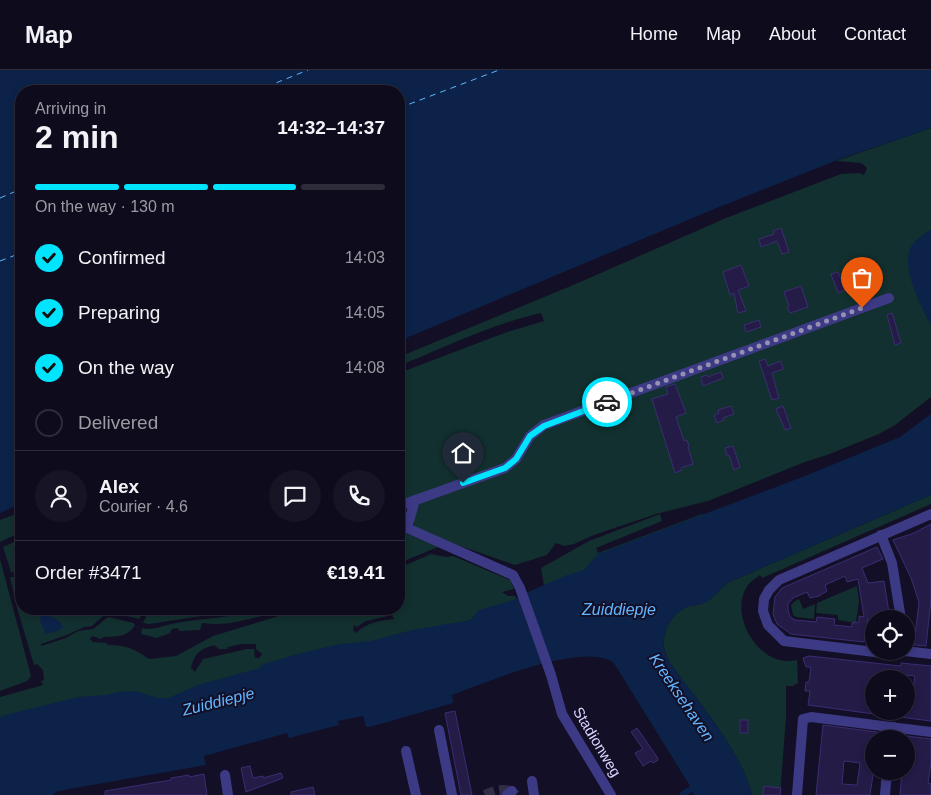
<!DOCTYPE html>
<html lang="en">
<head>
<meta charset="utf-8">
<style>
	:root { --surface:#0e0b1c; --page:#171425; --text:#f1f3f6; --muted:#9b9ba3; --line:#2e2b3b; --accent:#00e5ff }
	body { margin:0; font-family:Arial,sans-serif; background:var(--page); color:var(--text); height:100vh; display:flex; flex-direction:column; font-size:19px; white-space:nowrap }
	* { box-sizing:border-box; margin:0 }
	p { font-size:16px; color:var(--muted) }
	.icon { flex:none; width:28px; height:28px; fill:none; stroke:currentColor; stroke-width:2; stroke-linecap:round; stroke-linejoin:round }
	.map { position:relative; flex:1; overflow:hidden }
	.details { position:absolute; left:15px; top:15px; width:390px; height:530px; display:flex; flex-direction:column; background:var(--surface); border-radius:20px; box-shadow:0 2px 8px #0003,0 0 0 1px var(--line) }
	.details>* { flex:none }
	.tools { position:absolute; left:865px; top:540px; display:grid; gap:10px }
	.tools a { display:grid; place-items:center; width:50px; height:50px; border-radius:50%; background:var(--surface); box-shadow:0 2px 8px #0003,0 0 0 1px var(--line); font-size:25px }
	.pin { position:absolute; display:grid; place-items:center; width:42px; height:42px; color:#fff; margin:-51px -21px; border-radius:50% 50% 50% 0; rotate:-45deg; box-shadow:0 0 5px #0007 }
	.pin .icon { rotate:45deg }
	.courier { position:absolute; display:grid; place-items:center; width:50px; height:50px; margin:-25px; border:4px solid #00e5ff; border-radius:50%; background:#fff; color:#222; box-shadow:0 1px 6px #0007 }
	.overview em { font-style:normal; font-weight:700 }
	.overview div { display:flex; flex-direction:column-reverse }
	.overview { display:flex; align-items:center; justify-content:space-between; height:85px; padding:0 20px }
	h1 { font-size:32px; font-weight:700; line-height:38px }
	.bar { display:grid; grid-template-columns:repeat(4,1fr); gap:8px 5px; align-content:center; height:60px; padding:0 20px }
	.bar i { height:6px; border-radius:4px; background:var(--line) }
	.bar .active { background:var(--accent) }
	.bar p { grid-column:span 4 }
	.line { display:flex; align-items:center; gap:12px; padding:0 20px; border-top:1px solid var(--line) }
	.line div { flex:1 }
	.round { display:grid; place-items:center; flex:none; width:52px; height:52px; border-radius:26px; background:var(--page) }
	ol { padding:0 20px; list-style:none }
	li { display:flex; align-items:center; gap:15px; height:55px }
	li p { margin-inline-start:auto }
	li .icon { padding:5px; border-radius:50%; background:var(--accent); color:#111; stroke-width:4 }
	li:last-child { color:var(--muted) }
	li i { width:28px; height:28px; border:2px solid var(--line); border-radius:50% }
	header { display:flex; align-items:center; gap:30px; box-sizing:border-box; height:70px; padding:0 25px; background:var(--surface); border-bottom:1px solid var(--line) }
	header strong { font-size:24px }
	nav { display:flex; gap:28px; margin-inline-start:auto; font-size:18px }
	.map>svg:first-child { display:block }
	.green { fill:#12302f; fill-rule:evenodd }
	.water { fill:#0c2248 }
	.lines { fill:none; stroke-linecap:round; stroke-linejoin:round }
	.ferry { stroke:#62b6ff; stroke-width:1; stroke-dasharray:6 5; stroke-linecap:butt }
	.building { fill:#241b47; stroke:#3b2d73; fill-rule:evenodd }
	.minor-tunnel { stroke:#312d47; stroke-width:10; stroke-dasharray:10 5; stroke-linecap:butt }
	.minor { stroke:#3d3a85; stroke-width:10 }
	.done { stroke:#948fb3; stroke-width:5; stroke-dasharray:0 9 }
	.route { stroke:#00e5ff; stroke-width:6 }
	.labels { text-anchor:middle; stroke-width:4; stroke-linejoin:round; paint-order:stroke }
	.street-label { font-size:15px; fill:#d9d4ff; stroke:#130f26 }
	.water-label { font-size:16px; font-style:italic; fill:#62b6ff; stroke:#130f26 }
</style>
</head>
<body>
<header>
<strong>Map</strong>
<nav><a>Home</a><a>Map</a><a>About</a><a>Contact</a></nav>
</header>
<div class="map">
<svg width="931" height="725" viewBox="0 0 931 725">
	<rect width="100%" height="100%" fill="#130f26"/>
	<g class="green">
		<path d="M931,58v102l-5,3 -18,24 2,19 10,27 11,22v72l-36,28 -16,9 -52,21 -22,7 -97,39 -52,13 -62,21 -20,9 -10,2 -8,-3 -9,12 -32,10 -95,-33 -6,-6v-11l6,-13 76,-27 29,-27 24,-28 -44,45 -106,39v-131l108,-41 37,-11 -3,-8c-49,11 -96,34 -142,53v-9l179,-74 148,-65 115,-44 18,-1 5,2 3,-7 -6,-5 -25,-2z"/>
		<path d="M931,425v9l-169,74 -2,-3c-4,3 -9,6 -12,10 -21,29 11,84 49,75l1,24h-4v2h-8v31l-6,78h-28c-10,-43 -56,-96 -82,-132 -2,-5 -5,-10 -6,-15 -2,-18 8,-35 25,-42 5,-1 11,-1 15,-3 10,-5 16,-15 25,-21z"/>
		<path d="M21,442v20l-21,10v-22z"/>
		<path d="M660,444l2,7 -66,27 2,5 104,-39 5,2 -185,86 -45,13 -7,5 -66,19 -236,60 -168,30v-32l43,-12 -2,-4 3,-1 -1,-10 -6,-6 -3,1 -17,-57 -7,-31h11v32h60l22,7 -11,10 -8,1 -17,8 -26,9v2l25,-8 12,-7 15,-2 15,-12 26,6 1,2c-8,13 -19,11 -32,12l-2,2 -9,-3 -2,3 3,3 14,1 1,2c18,0 27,4 41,14l27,-3 37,-20 89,-27h97v-34l3,-1 -3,-2v-4l32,-14 15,3 7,-1 57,24 4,9 -12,3 6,4h7l2,3 9,-6 18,-7 -3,-18 48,-27zM392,545l2,4c-16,2 -26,3 -38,14l-3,-3 1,-5 3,2 9,-6zM241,574h15v5l6,5 -3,4h-4l-1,-9h-7l-44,10 -8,13 -4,-4c4,-15 8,-18 23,-23l5,4h8l1,-2z"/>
		<path d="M399,458l4,4 35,15 -39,16z"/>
		<path d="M21,469v34l-10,-1 -8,-25z"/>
		<path d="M0,489l31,117 -4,5 -27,10z"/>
		<path d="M857,516l2,15 -3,22 -18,-3v-5l-22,-2 1,-10z"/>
		<path d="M799,529l4,10 12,-5 -1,15 -18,-2 -3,-2 -2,-10 4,-4z"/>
		<path d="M98,539h47l-6,10z"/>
		<path d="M150,539h97l-98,15 -6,-1z"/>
		<path d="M261,539h18l-6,3 -5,-3 -6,3v4c-22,5 -37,10 -60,7l-2,7c-3,0 -17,1 -20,1l-3,-3 -5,1 -2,4 -13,5 -16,-4 1,-6c12,3 22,-3 34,-5 28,-5 57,-5 85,-14z"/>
	</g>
	<g class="water">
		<path d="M0,0h931v58l-91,31 -121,48 -320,134v-250h-378v413l-21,9z"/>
		<path d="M931,160v95c-10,-19 -32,-59 -19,-80 4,-6 13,-12 19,-15z"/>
		<path d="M931,344v81l-202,87c-9,6 -15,16 -25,21 -4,2 -10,2 -15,3 -17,7 -27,24 -25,42 1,5 4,10 6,15 26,36 72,89 82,132h-58l-1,-3 -6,3h-6l-2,-2 11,-7 -73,-118c-2,-3 -4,-7 -8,-8 -36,-15 -121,22 -157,35l1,8 -83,24h-4l-3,-11 -25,5 1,4 -50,13 -2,-5 -83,23 2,9 -137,24 -13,3 -3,3h-53v-78l5,-2 73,-18 28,-2 12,-3 17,-1 23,7h10l33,-14 59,-16 1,-3 40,-12 39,-9 31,-3 41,-11 59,-10 8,-10 38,-11 9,-6 41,-18 17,-5 14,-16 207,-78 95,-39z"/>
		<path d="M45,543l14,8 4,6 -3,3 -14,4 -6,-13 1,-6z"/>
	</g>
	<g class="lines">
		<g class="ferry">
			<path d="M256,21l52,-21"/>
			<path d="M399,38l100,-38"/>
			<path d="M0,128l21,-9"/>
			<path d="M0,191l21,-8"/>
		</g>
	</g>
	<g class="building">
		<path d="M781,158l8,24 -7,2 -5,-13 -16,6 -2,-8 15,-5 -1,-3z"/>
		<path d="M741,195l8,21 -11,4 8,21 -8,2 -4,-20 -4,2 -7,-23z"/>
		<path d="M838,202l7,18 -7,3 -7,-19z"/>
		<path d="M801,216l7,21 -18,6 -3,-6 2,-1 -5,-14z"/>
		<path d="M892,243l9,30 -6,2 -8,-30z"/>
		<path d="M759,250l2,7 -15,5 -2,-7z"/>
		<path d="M765,289l3,7 13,-5 2,8 -11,4 7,25 -7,2 -13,-39z"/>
		<path d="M721,302l2,6 -20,8 -2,-9 6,-2 1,2z"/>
		<path d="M675,314l11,29 -10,4 8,24 3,-1 2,6 -1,1 5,17 -12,4 1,2 -7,3 -23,-74 16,-5 -2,-7z"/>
		<path d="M731,336l3,8 -11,4 1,2 -7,3 -3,-8 5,-2 -1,-3z"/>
		<path d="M783,336l8,22 -6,2 -9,-21z"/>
		<path d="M733,376l7,21 -6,3 -5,-15 -2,1 -2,-8z"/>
		<path d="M931,454v76l-5,46 -12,-1 5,-43 -8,-24 -18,-38 21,-7z"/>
		<path d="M877,477l6,12 -21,9 6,15 16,-2 6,38h-23l1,9h-2l-2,14 -73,-8 -14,-10 -4,-10 2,-17 7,-9zM845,506l2,6 11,-3 6,38 -5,-1v6l-7,1v4l-18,-2 1,-6 -18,-2 -1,5 -21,-2 -5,-3 -2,-7v-6l5,-6 14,-6 3,6 9,-2 8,-5 -2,-6z"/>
		<path d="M809,586l92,10v-3l30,3v55l-39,-5 1,-5h13l4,-21h3l2,-14 -17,-2v3l-24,-2v39l-66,-9 2,-14h-5l1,-9h3l2,-15h-5l-3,-9z"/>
		<path d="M455,641l16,79 1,5h-11l-16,-82z"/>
		<rect x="740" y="650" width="8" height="13"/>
		<path d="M823,655l54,7 -1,7h-2v29l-4,27h-54zM844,691l16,2 -3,22 -15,-1z"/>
		<path d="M637,658l20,29 1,3 -5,3 -2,-2 -8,5 -8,-13 8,-4 -12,-17z"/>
		<path d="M907,666l24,3v24l-3,20 3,1v11h-31l2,-24h4z"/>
		<path d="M250,696l3,12 10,-2v2l18,-5 2,5 -37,14 -5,-24z"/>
		<path d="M204,704l3,21h-102v-4l66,-11v-2l18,-3v2z"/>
		<path d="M764,716l17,2 -1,7h-17z"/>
		<path d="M313,717l2,8h-24v-3z"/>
	</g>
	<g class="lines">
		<path class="minor-tunnel" d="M485,725c10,-5 22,-8 31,0"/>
		<g class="minor">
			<path d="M399,436l106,-38 11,-9 14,-23 14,-11 345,-127"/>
			<path d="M931,444l-152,66 -10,10 -5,9 -1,12 5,14 16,16 107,13 14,-3 26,3"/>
			<path d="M399,451l8,7 106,47 7,13 31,87 11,39 49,81"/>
			<path d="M407,458l8,-28"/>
			<path d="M881,465l11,28 9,56"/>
			<path d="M439,660l13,65"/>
			<path d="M891,669l2,-12"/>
			<path d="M406,681l10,44"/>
			<path d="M225,705l3,20"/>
			<path d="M532,711l2,14"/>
			<path d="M507,725l5,-4"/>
			<path d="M797,725l6,-76 8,-2 120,15"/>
			<path d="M885,725l2,-24"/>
		</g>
	</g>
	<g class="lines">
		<path class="done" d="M607,332l255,-94"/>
		<path class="route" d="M463,413l42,-15 11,-9 14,-23 14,-10 63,-24"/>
	</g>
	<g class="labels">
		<g class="street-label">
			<text transform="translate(597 672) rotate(59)" y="5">Stadionweg</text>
		</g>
		<g class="water-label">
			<text x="619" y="545">Zuiddiepje</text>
			<text transform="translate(682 627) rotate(56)" y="6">Kreeksehaven</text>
			<text transform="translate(218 631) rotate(-14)" y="6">Zuiddiepje</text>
		</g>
	</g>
</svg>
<div class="tools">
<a><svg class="icon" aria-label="locate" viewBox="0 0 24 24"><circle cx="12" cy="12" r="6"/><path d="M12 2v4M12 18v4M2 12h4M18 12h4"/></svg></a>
<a>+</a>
<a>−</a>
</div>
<div class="pin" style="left:862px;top:238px;background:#ea580c"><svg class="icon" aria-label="bag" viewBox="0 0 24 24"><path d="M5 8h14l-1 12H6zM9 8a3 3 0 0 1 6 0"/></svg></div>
<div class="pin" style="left:463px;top:413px;background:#1f2937"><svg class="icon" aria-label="home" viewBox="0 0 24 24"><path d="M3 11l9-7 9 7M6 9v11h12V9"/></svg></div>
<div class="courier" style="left:607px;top:332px"><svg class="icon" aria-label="car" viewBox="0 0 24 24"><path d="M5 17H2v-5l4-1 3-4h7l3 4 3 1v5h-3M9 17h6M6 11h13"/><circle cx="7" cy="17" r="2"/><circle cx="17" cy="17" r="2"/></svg></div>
<section class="details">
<div class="overview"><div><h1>2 min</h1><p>Arriving in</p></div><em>14:32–14:37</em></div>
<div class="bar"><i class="active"></i><i class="active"></i><i class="active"></i><i></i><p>On the way · 130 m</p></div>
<ol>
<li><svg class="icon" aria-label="check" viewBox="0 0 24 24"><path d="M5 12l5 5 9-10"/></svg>Confirmed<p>14:03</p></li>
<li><svg class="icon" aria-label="check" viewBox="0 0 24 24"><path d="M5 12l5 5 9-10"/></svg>Preparing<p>14:05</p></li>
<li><svg class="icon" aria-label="check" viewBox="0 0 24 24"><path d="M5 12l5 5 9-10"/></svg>On the way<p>14:08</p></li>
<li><i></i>Delivered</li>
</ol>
<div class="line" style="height:90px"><a class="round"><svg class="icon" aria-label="person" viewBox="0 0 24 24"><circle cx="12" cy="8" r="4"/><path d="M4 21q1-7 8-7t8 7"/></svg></a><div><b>Alex</b><p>Courier · 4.6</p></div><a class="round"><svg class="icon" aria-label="chat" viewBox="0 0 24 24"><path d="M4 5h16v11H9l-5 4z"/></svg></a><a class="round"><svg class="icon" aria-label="phone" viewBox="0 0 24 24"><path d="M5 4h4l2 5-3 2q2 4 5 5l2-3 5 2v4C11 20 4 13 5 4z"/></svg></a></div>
<div class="line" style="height:65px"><div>Order #3471</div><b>€19.41</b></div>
</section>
</div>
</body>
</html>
